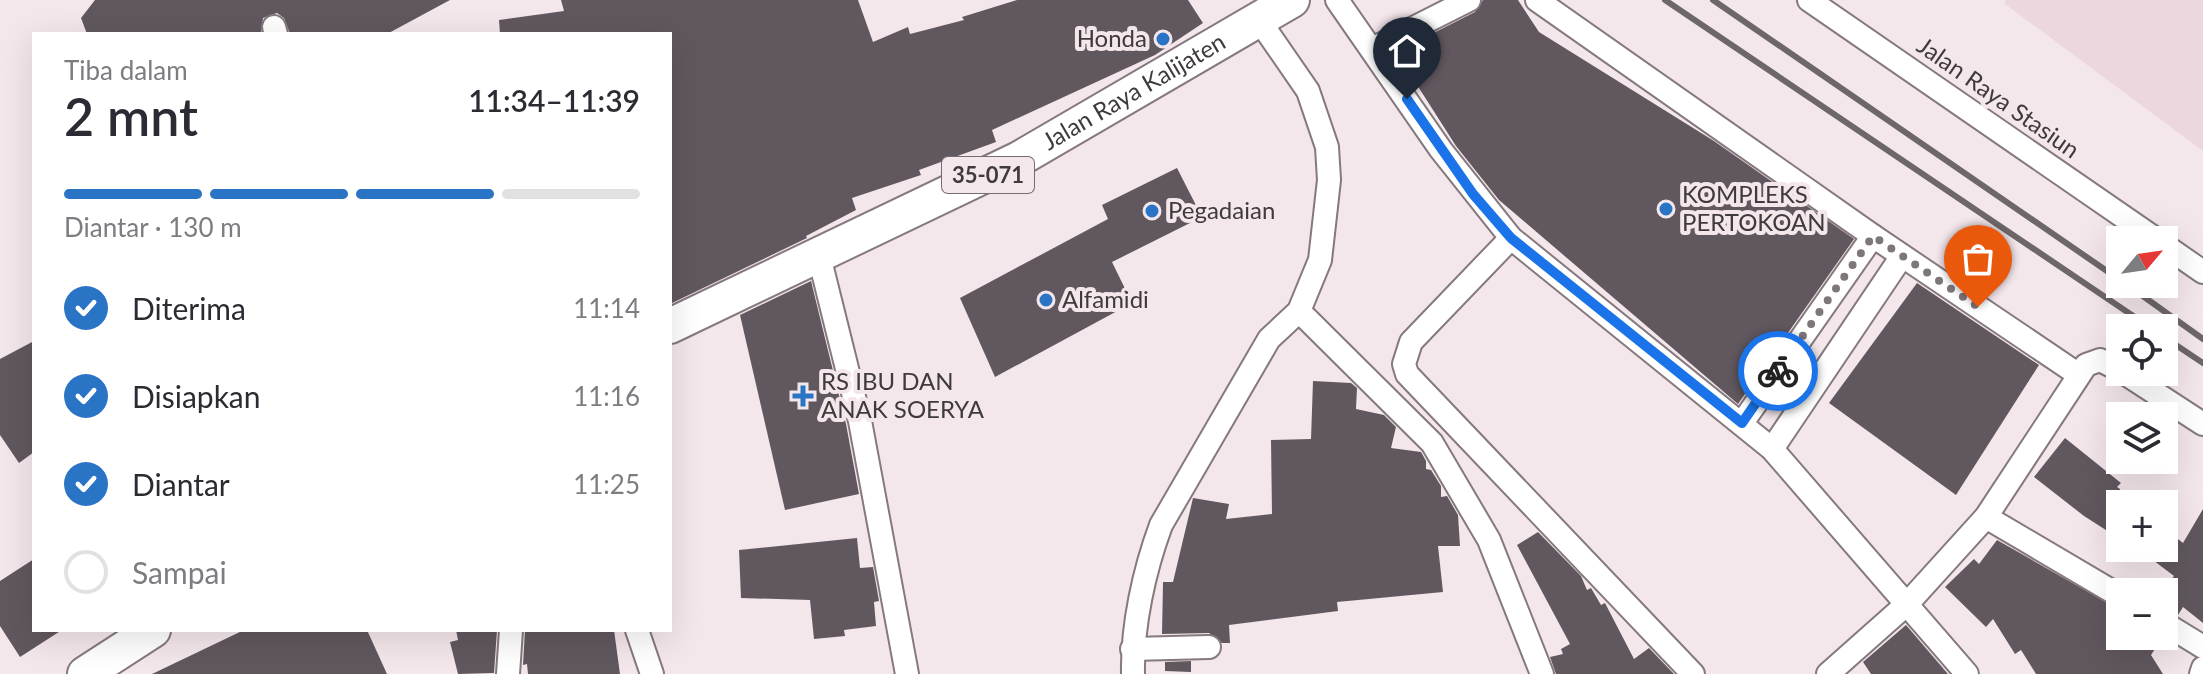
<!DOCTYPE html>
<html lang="id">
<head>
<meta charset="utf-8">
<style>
	:root { --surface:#fff; --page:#f7f7f7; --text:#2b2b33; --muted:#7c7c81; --line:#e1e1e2; --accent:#2974c4 }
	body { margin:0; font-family:Lato,sans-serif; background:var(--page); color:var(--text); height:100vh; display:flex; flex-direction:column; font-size:30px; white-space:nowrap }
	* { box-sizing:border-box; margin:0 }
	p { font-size:26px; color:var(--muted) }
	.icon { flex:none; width:44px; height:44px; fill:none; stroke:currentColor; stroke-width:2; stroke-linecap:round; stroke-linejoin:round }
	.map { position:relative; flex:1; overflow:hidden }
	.drawer { position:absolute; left:32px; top:32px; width:640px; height:600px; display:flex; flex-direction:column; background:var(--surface); border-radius:0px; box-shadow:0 8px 32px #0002 }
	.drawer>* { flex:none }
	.needle { width:52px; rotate:61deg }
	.fabs { position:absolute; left:2106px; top:226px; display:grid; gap:16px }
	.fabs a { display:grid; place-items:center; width:72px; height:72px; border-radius:0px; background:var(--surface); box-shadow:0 8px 32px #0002; font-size:40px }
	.pin { position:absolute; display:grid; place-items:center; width:68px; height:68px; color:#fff; margin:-82px -34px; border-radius:50% 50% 50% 0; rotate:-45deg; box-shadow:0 0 8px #0007 }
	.pin .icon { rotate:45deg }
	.courier { position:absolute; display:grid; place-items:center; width:80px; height:80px; margin:-40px; border:6px solid #1a73e8; border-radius:50%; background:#fff; color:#222; box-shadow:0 2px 10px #0007 }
	.overview em { font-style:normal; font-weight:600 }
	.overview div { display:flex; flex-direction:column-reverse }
	.overview { display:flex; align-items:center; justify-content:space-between; height:136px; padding:0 32px }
	h1 { font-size:52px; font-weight:600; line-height:60px }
	.bar { display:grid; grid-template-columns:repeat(4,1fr); gap:12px 8px; align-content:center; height:96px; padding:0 32px }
	.bar i { height:10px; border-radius:6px; background:var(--line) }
	.bar .on { background:var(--accent) }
	.bar p { grid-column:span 4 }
	ol { padding:0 32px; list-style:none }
	li { display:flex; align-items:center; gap:24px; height:88px }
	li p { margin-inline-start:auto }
	li .icon { padding:8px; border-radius:50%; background:var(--accent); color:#fff; stroke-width:4 }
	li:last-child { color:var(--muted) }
	li i { width:44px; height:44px; border:4px solid var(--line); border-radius:50% }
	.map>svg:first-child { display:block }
	.built { fill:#ecd7de }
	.building { fill:#61585f }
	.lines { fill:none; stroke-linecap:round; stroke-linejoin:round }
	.street-casing { stroke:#85797d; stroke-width:26 }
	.primary-casing { stroke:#85797d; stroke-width:38 }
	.street { stroke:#fff; stroke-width:22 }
	.primary { stroke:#fff; stroke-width:34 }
	.rail { stroke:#6e676a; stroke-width:6 }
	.done { stroke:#7e777a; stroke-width:8; stroke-dasharray:0 14.4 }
	.route { stroke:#1a73e8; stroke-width:10 }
	.poi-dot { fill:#2974c4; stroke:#f4e7ec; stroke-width:3 }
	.labels { text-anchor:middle; stroke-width:8; stroke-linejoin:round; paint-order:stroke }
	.shield { fill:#f4e7ec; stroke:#756e71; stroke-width:2 }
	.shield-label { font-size:22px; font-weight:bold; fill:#3f3a3c }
	.poi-label { font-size:24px; fill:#3f3a3c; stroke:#f4e7ec; text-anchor:start }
	.street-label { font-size:24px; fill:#3f3a3c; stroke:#f4e7ec }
</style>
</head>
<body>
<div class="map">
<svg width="2203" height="674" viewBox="0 0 2203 674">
	<rect width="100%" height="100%" fill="#f4e7ec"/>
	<path class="built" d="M2005,0h198v151l-198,-147z"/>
	<g class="building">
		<path d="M95,0h355l-63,34h-97l-6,-16 -7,-5 -14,5 -2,16h-174l-6,-16z"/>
		<path d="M561,0h297l15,42 35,-15 2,7 54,-14 -2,-3 55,-17h171l15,23 -48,32 -163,75 4,12 -77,28 2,5 -69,23 4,12 -50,26 1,2 -137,66v-270h-170l-1,-14 65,-9z"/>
		<path d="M1483,0h35l21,32 175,109 140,98 -116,165 -239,-204 -43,-54 -60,-94 79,-40z"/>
		<path d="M1177,168l25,49 -90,45 20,41 -137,74 -35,-79 148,-79 -6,-14z"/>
		<path d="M811,281l35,143 13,70 -74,16 -45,-195z"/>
		<path d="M1917,283l122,82 -83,130 -127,-92z"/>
		<path d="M34,341v111l-15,11 -19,-28v-76z"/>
		<path d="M1313,381l38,2 6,5 -1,21 28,6 12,12 -5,21 30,4 5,9v8l5,1 10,16v11l6,-1 11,19 2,31h-22l5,46 -106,10 1,9 -109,14 1,18h-8l-13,-10 -47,1 1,-52h10l20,-84 36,6 -3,15 46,-5 -1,-74 40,-1z"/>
		<path d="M2065,438l56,45 -4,4 3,2v50l-36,-23 -50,-39z"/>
		<path d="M2203,509v114l-20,-16 -5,8 -14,-6v-20l10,-13 -37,-28h27v-20l19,15z"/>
		<path d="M1538,532l43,44 6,14 4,-2 10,17 4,-2 29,56 15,-11 25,26h-118l-6,-17 13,-3 -2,-5 9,-5 -53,-99z"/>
		<path d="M857,538l3,30 13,-1 6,34 -5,1 2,24 -32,4 1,6 -31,3 -4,-39 -69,-2 -2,-48z"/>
		<path d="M1997,540l123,70v36l8,-10 34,2 -11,17 12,19h-127l-15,-24 -6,4 -22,-35 -7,8 -41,-40 29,-28 5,5z"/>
		<path d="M34,559v71h28l-42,27 -20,-31v-45z"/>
		<path d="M1906,625l42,49h-77l-8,-12z"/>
		<path d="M244,630h123l20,44h-235z"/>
		<path d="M456,630h41l-3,43 -36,1 -8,-32 8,-2z"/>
		<path d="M525,630h89l6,44h-92l-1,-10 -4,1z"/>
		<path d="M1191,661v11l-26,-1v-9z"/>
	</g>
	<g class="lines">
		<defs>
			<g id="street">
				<path d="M1337,0l104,150 70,88 261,211 195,225"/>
				<path d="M1537,0l336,236 206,139"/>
				<path d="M1809,0l348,240"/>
				<path d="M274,27l2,7"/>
				<path d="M1372,49l97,-49"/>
				<path d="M1511,238l-100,104 -7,22 3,10 286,300"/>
				<path d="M2164,245l39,27"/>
				<path d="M819,256l41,165 47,253"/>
				<path d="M1299,311l133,132 57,97 53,134"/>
				<path d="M2123,372l80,52"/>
				<path d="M1742,423l131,-187"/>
				<path d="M1772,449l130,-193"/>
				<path d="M1986,517l134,79"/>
				<path d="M2164,623l39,24"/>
				<path d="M637,630l15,44"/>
				<path d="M1132,649l77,-2"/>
				<path d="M508,674l3,-44"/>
				<path d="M1133,674c-1,-48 11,-103 28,-149l108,-186 30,-28 21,-51 9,-80 -2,-33 -19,-56 -49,-71"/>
				<path d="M1828,674l80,-71 78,-86 100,-152 14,-5 20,10"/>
				<path d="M2201,674l2,-6"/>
			</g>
			<g id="primary">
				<path id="s1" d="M670,326l349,-167 273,-159"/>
				<path d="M85,674l68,-44"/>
			</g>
		</defs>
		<use href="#street" class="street-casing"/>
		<use href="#primary" class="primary-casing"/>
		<use href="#street" class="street"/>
		<use href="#primary" class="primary"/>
		<g class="rail">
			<path d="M1665,0l486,328"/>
			<path d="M1713,0l407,280"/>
			<path d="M2126,284l77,55"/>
			<path d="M2164,337l39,26"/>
		</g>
	</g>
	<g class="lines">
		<path class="done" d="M1778,371l95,-135 105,71"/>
		<path class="route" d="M1407,99l66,95 38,44 231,185 36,-52"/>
	</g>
	<g class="poi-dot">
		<circle cx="1163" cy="39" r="8"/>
		<circle cx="1666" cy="209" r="8"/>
		<circle cx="1152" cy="211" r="8"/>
		<circle cx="1046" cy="300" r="8"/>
		<path d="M799 384h8v8h8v8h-8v8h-8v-8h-8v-8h8z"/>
	</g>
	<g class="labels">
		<rect class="shield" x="942" y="157" width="92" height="36" rx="6"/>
		<g class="shield-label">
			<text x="988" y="183">35-071</text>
		</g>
		<g class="poi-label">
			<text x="1147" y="47" text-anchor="end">Honda</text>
			<text x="1682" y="203">KOMPLEKS<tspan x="1682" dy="28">PERTOKOAN</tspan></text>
			<text x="1168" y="219">Pegadaian</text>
			<text x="1062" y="308">Alfamidi</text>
			<text x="821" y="390">RS IBU DAN<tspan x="821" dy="28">ANAK SOERYA</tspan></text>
		</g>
		<g class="street-label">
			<text dy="8" stroke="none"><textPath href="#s1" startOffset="520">Jalan Raya Kalijaten</textPath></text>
			<text transform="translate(1998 98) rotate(35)" y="8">Jalan Raya Stasiun</text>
		</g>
	</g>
</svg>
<div class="fabs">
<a><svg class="needle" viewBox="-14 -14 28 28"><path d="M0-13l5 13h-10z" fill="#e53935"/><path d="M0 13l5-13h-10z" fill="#7c7c81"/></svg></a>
<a><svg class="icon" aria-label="locate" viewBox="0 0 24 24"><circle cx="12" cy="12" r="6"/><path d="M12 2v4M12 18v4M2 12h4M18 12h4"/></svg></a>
<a><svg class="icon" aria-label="layers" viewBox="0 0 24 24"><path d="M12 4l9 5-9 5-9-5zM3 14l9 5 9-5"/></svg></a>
<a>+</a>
<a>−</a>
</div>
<div class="pin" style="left:1978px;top:307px;background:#ea580c"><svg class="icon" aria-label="bag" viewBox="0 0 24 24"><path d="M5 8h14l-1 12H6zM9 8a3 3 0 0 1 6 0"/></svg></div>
<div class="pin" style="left:1407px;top:99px;background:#1f2937"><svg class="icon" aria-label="home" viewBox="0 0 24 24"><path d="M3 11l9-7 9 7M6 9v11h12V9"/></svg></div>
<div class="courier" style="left:1778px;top:371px"><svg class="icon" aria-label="bike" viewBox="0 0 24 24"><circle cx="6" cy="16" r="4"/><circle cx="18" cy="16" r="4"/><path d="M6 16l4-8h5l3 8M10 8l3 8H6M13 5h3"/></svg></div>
<section class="drawer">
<div class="overview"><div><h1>2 mnt</h1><p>Tiba dalam</p></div><em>11:34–11:39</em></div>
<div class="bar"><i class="on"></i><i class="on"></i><i class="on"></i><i></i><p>Diantar · 130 m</p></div>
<ol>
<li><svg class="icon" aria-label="check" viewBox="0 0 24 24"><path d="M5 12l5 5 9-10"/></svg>Diterima<p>11:14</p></li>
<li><svg class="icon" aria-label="check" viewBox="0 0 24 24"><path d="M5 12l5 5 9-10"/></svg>Disiapkan<p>11:16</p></li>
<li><svg class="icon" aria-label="check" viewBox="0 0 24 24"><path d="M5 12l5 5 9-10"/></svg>Diantar<p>11:25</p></li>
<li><i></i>Sampai</li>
</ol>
</section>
</div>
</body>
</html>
